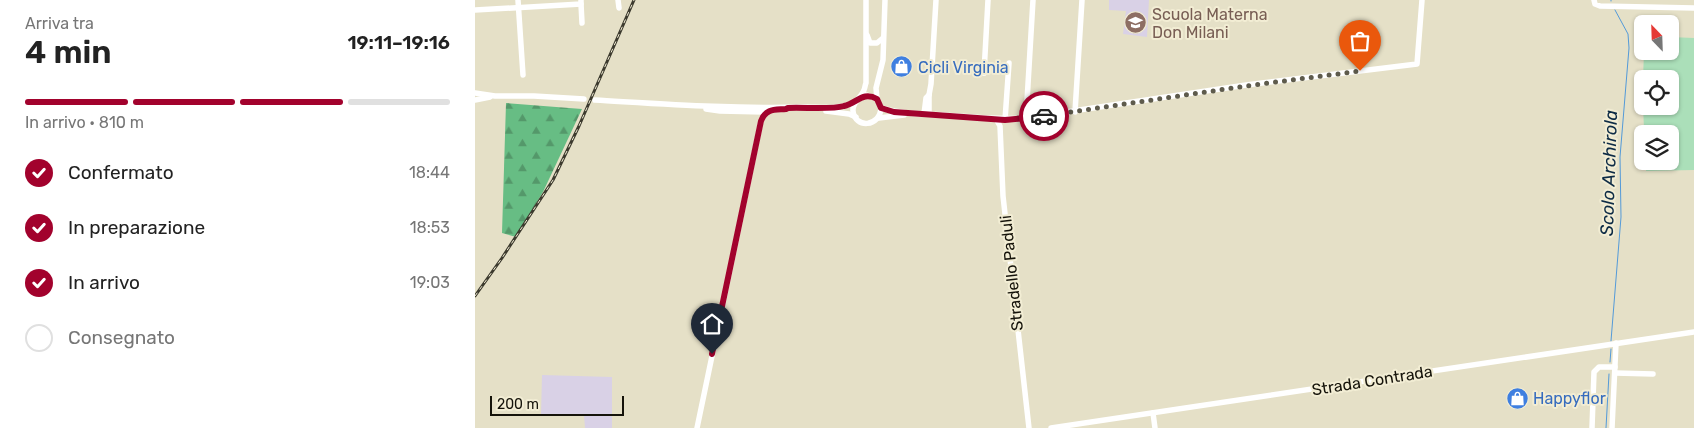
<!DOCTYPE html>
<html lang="it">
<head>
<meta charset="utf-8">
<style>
	:root { --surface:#fff; --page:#f6f6f6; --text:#222; --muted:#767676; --line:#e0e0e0; --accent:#a2022d }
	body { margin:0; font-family:Rubik,sans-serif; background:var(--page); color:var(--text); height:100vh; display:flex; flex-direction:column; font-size:19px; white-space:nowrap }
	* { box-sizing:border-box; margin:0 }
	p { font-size:16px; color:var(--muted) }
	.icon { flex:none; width:28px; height:28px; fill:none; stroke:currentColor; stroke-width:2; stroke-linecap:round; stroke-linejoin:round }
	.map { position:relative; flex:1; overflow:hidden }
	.side { display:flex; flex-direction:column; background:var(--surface); width:475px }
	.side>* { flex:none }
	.needle { width:32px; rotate:337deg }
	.tools { position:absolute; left:1159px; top:15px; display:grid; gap:10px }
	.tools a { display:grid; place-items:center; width:45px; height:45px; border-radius:8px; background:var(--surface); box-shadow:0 1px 4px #0004; font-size:25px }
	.scale { position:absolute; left:15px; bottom:12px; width:134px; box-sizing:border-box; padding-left:5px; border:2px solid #15130a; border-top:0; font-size:14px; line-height:18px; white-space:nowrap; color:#15130a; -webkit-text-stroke:4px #f2edd4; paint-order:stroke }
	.pin { position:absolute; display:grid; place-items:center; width:42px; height:42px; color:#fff; margin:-51px -21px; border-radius:50% 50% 50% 0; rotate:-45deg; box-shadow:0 0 5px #0007 }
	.pin .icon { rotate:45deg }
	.courier { position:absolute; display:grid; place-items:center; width:50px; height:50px; margin:-25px; border:4px solid #a2022d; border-radius:50%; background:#fff; color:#222; box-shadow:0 1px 6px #0007 }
	.overview em { font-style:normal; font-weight:600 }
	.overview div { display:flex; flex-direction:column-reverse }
	.overview { display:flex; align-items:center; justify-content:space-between; height:85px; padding:0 25px }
	h1 { font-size:32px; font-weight:600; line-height:38px }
	.bar { display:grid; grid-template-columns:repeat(4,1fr); gap:8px 5px; align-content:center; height:60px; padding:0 25px }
	.bar i { height:6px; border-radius:4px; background:var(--line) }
	.bar .on { background:var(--accent) }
	.bar p { grid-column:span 4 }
	ol { padding:0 25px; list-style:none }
	li { display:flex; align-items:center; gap:15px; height:55px }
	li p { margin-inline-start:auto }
	li .icon { padding:5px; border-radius:50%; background:var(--accent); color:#fff; stroke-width:4 }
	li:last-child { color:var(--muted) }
	li i { width:28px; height:28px; border:2px solid var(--line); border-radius:50% }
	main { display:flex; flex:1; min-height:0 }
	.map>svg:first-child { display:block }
	.education { fill:#d9d1e6 }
	.forest { fill:url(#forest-firs) }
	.park { fill:#abdfb9 }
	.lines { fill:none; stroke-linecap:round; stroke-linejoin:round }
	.stream { stroke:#539ad9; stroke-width:1 }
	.minor { stroke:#fff; stroke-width:5.5 }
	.rail-casing { stroke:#3c3a2e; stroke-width:3 }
	.rail { stroke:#f2edd4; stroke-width:1; stroke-dasharray:4; stroke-linecap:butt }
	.done { stroke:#5e5b4c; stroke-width:5; stroke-dasharray:0 9 }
	.route { stroke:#a2022d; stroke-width:6 }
	.labels { text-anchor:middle; stroke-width:4; stroke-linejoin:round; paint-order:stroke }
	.education-label { font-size:16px; fill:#785e54; stroke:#f2edd4; text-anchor:start }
	.shop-label { font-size:16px; fill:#366cbe; stroke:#f2edd4; text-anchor:start }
	.street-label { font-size:16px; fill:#15130a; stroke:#f2edd4 }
	.water-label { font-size:18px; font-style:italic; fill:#0d2b45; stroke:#f2edd4 }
</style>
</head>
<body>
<main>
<section class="side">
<div class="overview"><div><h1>4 min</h1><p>Arriva tra</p></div><em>19:11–19:16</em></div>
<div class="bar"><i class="on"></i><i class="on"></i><i class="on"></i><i></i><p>In arrivo · 810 m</p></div>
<ol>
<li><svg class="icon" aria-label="check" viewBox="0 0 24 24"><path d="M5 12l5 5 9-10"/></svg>Confermato<p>18:44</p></li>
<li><svg class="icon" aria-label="check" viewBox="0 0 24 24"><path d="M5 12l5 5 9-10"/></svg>In preparazione<p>18:53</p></li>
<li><svg class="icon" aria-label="check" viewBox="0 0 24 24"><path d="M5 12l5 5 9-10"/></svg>In arrivo<p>19:03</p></li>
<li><i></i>Consegnato</li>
</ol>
</section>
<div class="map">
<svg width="1219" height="428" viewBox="0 0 1219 428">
	<defs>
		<pattern id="forest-firs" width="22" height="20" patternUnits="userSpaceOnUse" patternTransform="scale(1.25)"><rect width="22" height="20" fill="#67bd84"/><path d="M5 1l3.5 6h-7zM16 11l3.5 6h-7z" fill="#54986a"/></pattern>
	</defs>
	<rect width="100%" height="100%" fill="#e5e0c7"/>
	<g class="education">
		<path d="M634,0h40l-2,37 -24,-3 3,-23 -17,-1z"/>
		<path d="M67,375l70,2v51h-27l-1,-13h-43z"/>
	</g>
	<path class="forest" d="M31,103l76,6 -39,83 -27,45 -14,-4z"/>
	<path class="park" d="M1195,37l24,1v132l-48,1 1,-10h23v-27h-22v-5h-4l-1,-23h27v-27h-27l1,-28h26z"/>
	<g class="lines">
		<g class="stream">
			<path d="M1136,0v1"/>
			<path d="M1136,341l10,-124 -1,-60 9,-109 -1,-14 -13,-24"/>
			<path d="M1135,362l1,-13"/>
			<path d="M1131,428l3,-54"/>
		</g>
		<g class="minor">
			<path d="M43,0l5,75"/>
			<path d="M143,0l1,8"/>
			<path d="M1119,0l1,4 5,2 94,2"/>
			<path d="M106,4l1,19"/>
			<path d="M0,10l106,-6v-4"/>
			<path d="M392,35l3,8h7l6,-5"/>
			<path d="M509,73l4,-73"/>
			<path d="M0,93l20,3h39l50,3"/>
			<path d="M402,99l-1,-11 7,-28 2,-60"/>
			<path d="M0,100l15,-3"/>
			<path d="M120,100c70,4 138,9 209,7 18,0 34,3 52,-5"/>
			<path d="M382,100l10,-5 10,4 4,9c-1,19 -26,21 -28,3 -1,-9 8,-13 11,-21 1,-2 1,-5 2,-7v-83"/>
			<path d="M406,108c21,6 42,6 63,7 27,2 55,5 82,3l220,-33 171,-21 5,-64"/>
			<path d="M231,109l14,2 47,1"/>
			<path d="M351,111l23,3 7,3"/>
			<path d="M600,112l7,-112"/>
			<path d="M449,114l2,-16 3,-3"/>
			<path d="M454,114v-19l2,-11 5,-84"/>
			<path d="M404,118l25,-3"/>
			<path d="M551,118l7,-118"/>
			<path d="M521,119l4,7 3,70 26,232"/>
			<path d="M530,120l4,-57"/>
			<path d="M1140,373l38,1"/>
			<path d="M678,413l2,15"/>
			<path d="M222,428l64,-307 5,-9"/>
			<path d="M576,428l643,-96"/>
			<path d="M1117,428l2,-56 5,-5h16"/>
			<path d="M1137,428l4,-85"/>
		</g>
		<defs>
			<path id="rail" d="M0,296l27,-38 51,-78 26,-54 55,-126"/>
		</defs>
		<use href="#rail" class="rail-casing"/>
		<use href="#rail" class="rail"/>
	</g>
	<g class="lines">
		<path class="done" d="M569,116l202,-30 114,-15"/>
		<path class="route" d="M237,354l49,-233c5,-13 14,-11 25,-12l2,-1c15,-1 43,2 56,-2 13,-3 19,-15 33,-7l4,9 13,4 111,8 39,-4"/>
	</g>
	<defs>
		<symbol id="school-disc" viewBox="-11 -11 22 22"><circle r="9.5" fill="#8d6e63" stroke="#f2edd4"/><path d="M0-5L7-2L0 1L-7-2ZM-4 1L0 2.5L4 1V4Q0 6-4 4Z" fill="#fff"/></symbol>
		<symbol id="shop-disc" viewBox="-11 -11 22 22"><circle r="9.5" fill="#3f7fe0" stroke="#f2edd4"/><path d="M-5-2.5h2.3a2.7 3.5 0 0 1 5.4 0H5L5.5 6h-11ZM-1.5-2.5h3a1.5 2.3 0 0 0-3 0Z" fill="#fff"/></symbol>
	</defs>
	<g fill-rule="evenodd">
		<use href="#school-disc" x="648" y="10" width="25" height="25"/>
		<use href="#shop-disc" x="414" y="54" width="25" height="25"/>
		<use href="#shop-disc" x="1030" y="386" width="25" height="25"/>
	</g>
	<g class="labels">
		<g class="education-label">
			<text x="677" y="20">Scuola Materna<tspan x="677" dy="18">Don Milani</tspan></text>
		</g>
		<g class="shop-label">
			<text x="443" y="73">Cicli Virginia</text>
			<text x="1058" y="404">Happyflor</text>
		</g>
		<g class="street-label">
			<text transform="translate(536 273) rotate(-96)" y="6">Stradello Paduli</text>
			<text transform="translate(897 380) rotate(-9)" y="6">Strada Contrada</text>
		</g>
		<g class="water-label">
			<text transform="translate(1134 173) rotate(-88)" y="6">Scolo Archirola</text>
		</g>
	</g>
</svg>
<div class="tools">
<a><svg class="needle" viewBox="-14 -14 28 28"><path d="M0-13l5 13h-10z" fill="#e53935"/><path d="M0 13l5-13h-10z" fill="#767676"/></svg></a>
<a><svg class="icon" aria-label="locate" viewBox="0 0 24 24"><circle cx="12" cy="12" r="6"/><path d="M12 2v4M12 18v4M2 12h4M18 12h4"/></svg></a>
<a><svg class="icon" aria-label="layers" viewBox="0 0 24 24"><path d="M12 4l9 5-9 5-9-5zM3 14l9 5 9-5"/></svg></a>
</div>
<div class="scale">200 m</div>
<div class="pin" style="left:885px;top:71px;background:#ea580c"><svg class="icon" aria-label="bag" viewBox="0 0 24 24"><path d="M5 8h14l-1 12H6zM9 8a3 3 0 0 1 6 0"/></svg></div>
<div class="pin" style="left:237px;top:354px;background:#1f2937"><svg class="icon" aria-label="home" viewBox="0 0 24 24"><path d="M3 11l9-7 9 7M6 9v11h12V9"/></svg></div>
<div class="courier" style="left:569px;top:116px"><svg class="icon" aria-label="car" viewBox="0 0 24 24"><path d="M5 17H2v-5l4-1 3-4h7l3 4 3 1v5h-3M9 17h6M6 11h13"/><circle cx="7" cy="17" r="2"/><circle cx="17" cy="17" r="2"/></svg></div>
</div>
</main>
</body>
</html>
